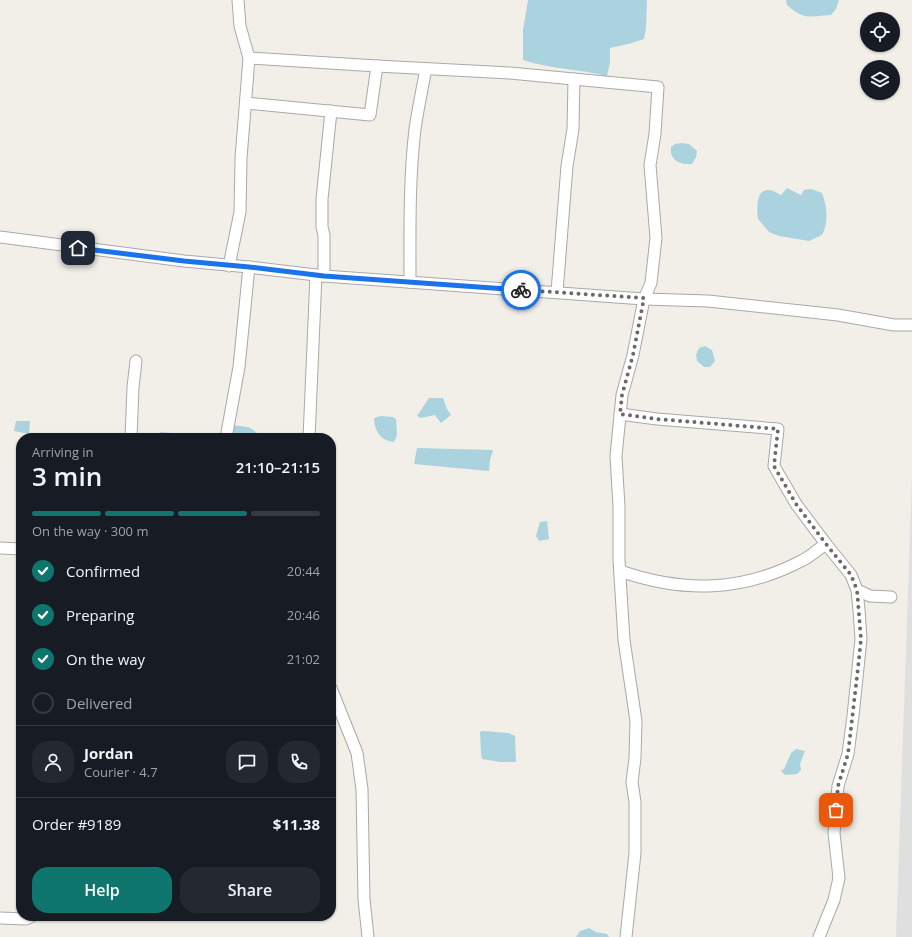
<!DOCTYPE html>
<html lang="en">
<head>
<meta charset="utf-8">
<style>
	:root { --surface:#171b24; --page:#242831; --text:#f1f3f6; --muted:#9ea1a6; --line:#363941; --accent:#0f766e }
	body { margin:0; font-family:"Open Sans",sans-serif; background:var(--page); color:var(--text); height:100vh; display:flex; flex-direction:column; font-size:15px; white-space:nowrap }
	* { box-sizing:border-box; margin:0 }
	p { font-size:13px; color:var(--muted) }
	.icon { flex:none; width:22px; height:22px; fill:none; stroke:currentColor; stroke-width:2; stroke-linecap:round; stroke-linejoin:round }
	.map { position:relative; flex:1; overflow:hidden }
	.panel { position:absolute; left:16px; top:433px; width:320px; height:488px; display:flex; flex-direction:column; background:var(--surface); border-radius:16px; box-shadow:0 1px 3px #0004 }
	.panel>* { flex:none }
	.controls { position:absolute; left:860px; top:12px; display:grid; gap:8px }
	.controls a { display:grid; place-items:center; width:40px; height:40px; border-radius:50%; background:var(--surface); box-shadow:0 1px 3px #0004; font-size:20px }
	.pin { position:absolute; display:grid; place-items:center; width:34px; height:34px; color:#fff; margin:-17px; border-radius:8px; box-shadow:0 2px 6px #0006 }
	.courier { position:absolute; display:grid; place-items:center; width:40px; height:40px; margin:-20px; border:3px solid #1a73e8; border-radius:50%; background:#fff; color:#222; box-shadow:0 1px 5px #0007 }
	.summary em { font-style:normal; font-weight:600 }
	.summary div { display:flex; flex-direction:column-reverse }
	.summary { display:flex; align-items:center; justify-content:space-between; height:68px; padding:0 16px }
	h1 { font-size:26px; font-weight:600; line-height:30px }
	.bar { display:grid; grid-template-columns:repeat(4,1fr); gap:6px 4px; align-content:center; height:48px; padding:0 16px }
	.bar i { height:5px; border-radius:3px; background:var(--line) }
	.bar .selected { background:var(--accent) }
	.bar p { grid-column:span 4 }
	.line { display:flex; align-items:center; gap:10px; padding:0 16px; border-top:1px solid var(--line) }
	.line div { flex:1 }
	.round { display:grid; place-items:center; flex:none; width:42px; height:42px; border-radius:16px; background:var(--page) }
	ol { padding:0 16px; list-style:none }
	li { display:flex; align-items:center; gap:12px; height:44px }
	li p { margin-inline-start:auto }
	li .icon { padding:4px; border-radius:50%; background:var(--accent); color:#fff; stroke-width:4 }
	li:last-child { color:var(--muted) }
	li i { width:22px; height:22px; border:2px solid var(--line); border-radius:50% }
	.primary-button { display:flex; gap:8px; margin-top:auto; padding:8px 16px }
	.primary-button a { flex:1; height:46px; border-radius:16px; background:var(--accent); color:#fff; font-size:16px; font-weight:600; line-height:46px; text-align:center }
	.primary-button a+a { background:var(--page); color:var(--text) }
	.map>svg:first-child { display:block }
	.residential { fill:#e0dfdf }
	.water { fill:#aad3df }
	.lines { fill:none; stroke-linecap:round; stroke-linejoin:round }
	.minor-casing { stroke:#a9a9a9; stroke-width:13 }
	.minor { stroke:#fff; stroke-width:11 }
	.done { stroke:#6b6a68; stroke-width:4; stroke-dasharray:0 7.2 }
	.route { stroke:#1a73e8; stroke-width:5 }
</style>
</head>
<body>
<div class="map">
<svg width="912" height="937" viewBox="0 0 912 937">
	<rect width="100%" height="100%" fill="#f2efe9"/>
	<path class="residential" d="M912,476v461h-16z"/>
	<g class="water">
		<path d="M528,0h119l-1,28 -2,11 -12,4 -22,5v15l-3,13c-28,-7 -57,-7 -84,-16v-30z"/>
		<path d="M786,0h53l-3,9 -5,6c-22,1 -26,6 -44,-10z"/>
		<path d="M682,143l7,1 8,7 -1,6 -4,7c-11,1 -23,-3 -21,-17l4,-3z"/>
		<path d="M787,188l14,7 3,-5 7,-1 11,4c5,13 7,29 0,42l-13,6 -30,-5 -10,-4 -11,-13c-1,-8 -3,-30 11,-29 4,0 8,3 12,5z"/>
		<path d="M705,346l7,4 3,11 -5,6h-6l-7,-6 -1,-6 3,-7z"/>
		<path d="M429,398h14l4,11 4,6 -10,8 -6,-8 -14,3 -4,-2z"/>
		<path d="M381,416l12,1 3,2 1,16 -3,7c-13,-1 -20,-11 -20,-24z"/>
		<path d="M16,421h14l-1,13 -15,-3z"/>
		<path d="M232,425c13,2 22,0 27,13h-28z"/>
		<path d="M160,432l24,2v4h-24z"/>
		<path d="M417,448l76,2 -3,10 -1,11 -75,-7z"/>
		<path d="M547,521l2,18 -10,2 -3,-5 4,-14z"/>
		<path d="M483,731l26,2 6,3 1,26h-16l-18,-3 -1,-6 -1,-21z"/>
		<path d="M796,749l9,2 -5,13 1,6 -4,4 -12,1 -4,-4 3,-2 7,-16z"/>
		<path d="M589,928l7,4 11,2 2,3h-33l4,-6z"/>
	</g>
	<g class="lines">
		<defs>
			<g id="minor">
				<path d="M249,58l128,8 133,7 148,14 -3,47 -5,31 6,73 -5,45 -7,16 -11,56 -11,40 -6,61 3,51v53l5,80 12,81 -1,37 -3,24 3,20v51l-9,84"/>
				<path d="M246,103l124,12 7,-49"/>
				<path d="M0,237l184,24 65,6 75,9 320,23 64,2 130,14 56,10h18"/>
				<path d="M229,266l11,-54 1,-54 8,-100 -9,-32 -2,-26"/>
				<path d="M324,276v-41l-2,-8v-28l9,-88"/>
				<path d="M410,282c0,-51 -1,-102 5,-153 3,-20 7,-40 11,-60"/>
				<path d="M557,292l10,-126 6,-37 1,-50"/>
				<path d="M620,414l37,5 121,10 -4,37 22,38 30,40 25,31 6,15 2,20 2,29 -8,77 -5,38 -10,32 -2,24 -2,23 5,45 -5,22 -15,37"/>
				<path d="M131,438l2,-51 3,-26"/>
				<path d="M226,438l13,-71 10,-100"/>
				<path d="M309,438l7,-163"/>
				<path d="M0,548l21,1"/>
				<path d="M620,571c64,22 123,21 183,-11 8,-4 15,-11 23,-16"/>
				<path d="M857,590l13,6 21,1"/>
				<path d="M331,688l26,65 5,36 2,110 4,38"/>
				<path d="M0,918l26,1 6,-3"/>
			</g>
		</defs>
		<use href="#minor" class="minor-casing"/>
		<use href="#minor" class="minor"/>
	</g>
	<g class="lines">
		<path class="done" d="M521,290l123,8 -11,57 -11,40 -2,19 37,5 121,10 -4,37 22,38 30,40 25,31 6,15 4,49 -3,29 -10,86 -10,32 -2,24"/>
		<path class="route" d="M78,248l106,13 65,6 75,9 197,14"/>
	</g>
</svg>
<div class="controls">
<a><svg class="icon" aria-label="locate" viewBox="0 0 24 24"><circle cx="12" cy="12" r="6"/><path d="M12 2v4M12 18v4M2 12h4M18 12h4"/></svg></a>
<a><svg class="icon" aria-label="layers" viewBox="0 0 24 24"><path d="M12 4l9 5-9 5-9-5zM3 14l9 5 9-5"/></svg></a>
</div>
<div class="pin" style="left:836px;top:810px;background:#ea580c"><svg class="icon" aria-label="bag" viewBox="0 0 24 24"><path d="M5 8h14l-1 12H6zM9 8a3 3 0 0 1 6 0"/></svg></div>
<div class="pin" style="left:78px;top:248px;background:#1f2937"><svg class="icon" aria-label="home" viewBox="0 0 24 24"><path d="M3 11l9-7 9 7M6 9v11h12V9"/></svg></div>
<div class="courier" style="left:521px;top:290px"><svg class="icon" aria-label="bike" viewBox="0 0 24 24"><circle cx="6" cy="16" r="4"/><circle cx="18" cy="16" r="4"/><path d="M6 16l4-8h5l3 8M10 8l3 8H6M13 5h3"/></svg></div>
<section class="panel">
<div class="summary"><div><h1>3 min</h1><p>Arriving in</p></div><em>21:10–21:15</em></div>
<div class="bar"><i class="selected"></i><i class="selected"></i><i class="selected"></i><i></i><p>On the way · 300 m</p></div>
<ol>
<li><svg class="icon" aria-label="check" viewBox="0 0 24 24"><path d="M5 12l5 5 9-10"/></svg>Confirmed<p>20:44</p></li>
<li><svg class="icon" aria-label="check" viewBox="0 0 24 24"><path d="M5 12l5 5 9-10"/></svg>Preparing<p>20:46</p></li>
<li><svg class="icon" aria-label="check" viewBox="0 0 24 24"><path d="M5 12l5 5 9-10"/></svg>On the way<p>21:02</p></li>
<li><i></i>Delivered</li>
</ol>
<div class="line" style="height:72px"><a class="round"><svg class="icon" aria-label="person" viewBox="0 0 24 24"><circle cx="12" cy="8" r="4"/><path d="M4 21q1-7 8-7t8 7"/></svg></a><div><b>Jordan</b><p>Courier · 4.7</p></div><a class="round"><svg class="icon" aria-label="chat" viewBox="0 0 24 24"><path d="M4 5h16v11H9l-5 4z"/></svg></a><a class="round"><svg class="icon" aria-label="phone" viewBox="0 0 24 24"><path d="M5 4h4l2 5-3 2q2 4 5 5l2-3 5 2v4C11 20 4 13 5 4z"/></svg></a></div>
<div class="line" style="height:52px"><div>Order #9189</div><b>$11.38</b></div>
<div class="primary-button"><a>Help</a><a>Share</a></div>
</section>
</div>
</body>
</html>
